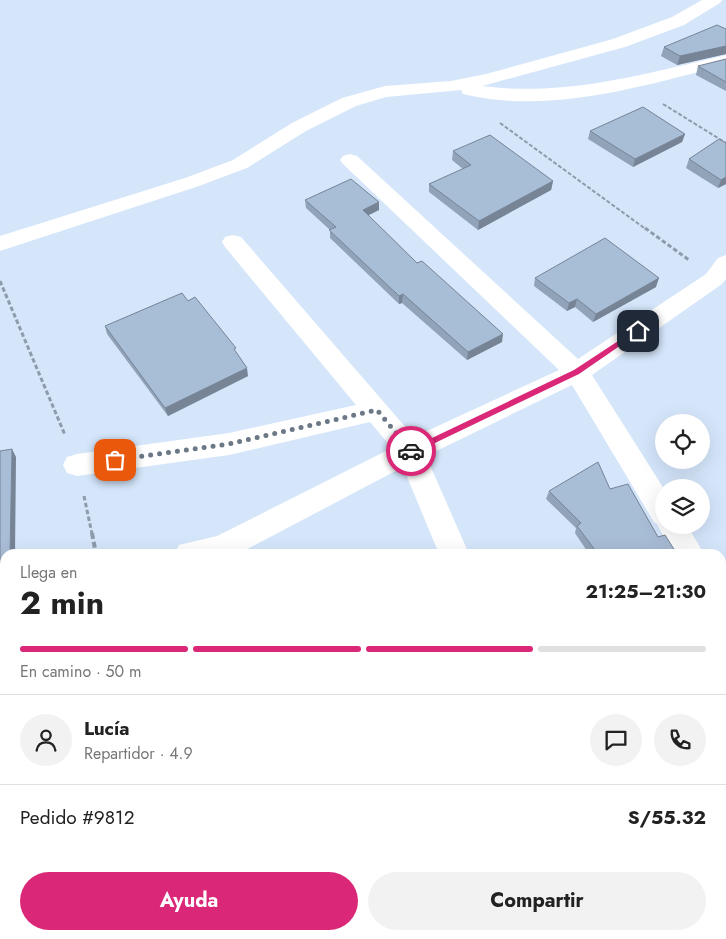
<!DOCTYPE html>
<html lang="es">
<head>
<meta charset="utf-8">
<style>
	:root { --surface:#fff; --page:#f2f2f2; --text:#222; --muted:#767676; --line:#e0e0e0; --accent:#db2777 }
	body { margin:0; font-family:Jost,sans-serif; background:var(--page); color:var(--text); height:100vh; display:flex; flex-direction:column; font-size:19px; white-space:nowrap }
	* { box-sizing:border-box; margin:0 }
	p { font-size:16px; color:var(--muted) }
	.icon { flex:none; width:28px; height:28px; fill:none; stroke:currentColor; stroke-width:2; stroke-linecap:round; stroke-linejoin:round }
	.map { position:relative; flex:1; overflow:hidden }
	.details { position:absolute; left:0px; top:549px; width:726px; height:391px; display:flex; flex-direction:column; background:var(--surface); border-radius:15px 15px 0 0; box-shadow:0 5px 20px #0002 }
	.details>* { flex:none }
	.tools { position:absolute; left:655px; top:414px; display:grid; gap:10px }
	.tools a { display:grid; place-items:center; width:55px; height:55px; border-radius:50%; background:var(--surface); box-shadow:0 5px 20px #0002; font-size:25px }
	.pin { position:absolute; display:grid; place-items:center; width:42px; height:42px; color:#fff; margin:-21px; border-radius:10px; box-shadow:0 2px 8px #0006 }
	.courier { position:absolute; display:grid; place-items:center; width:50px; height:50px; margin:-25px; border:4px solid #db2777; border-radius:50%; background:#fff; color:#222; box-shadow:0 1px 6px #0007 }
	.summary em { font-style:normal; font-weight:700 }
	.summary div { display:flex; flex-direction:column-reverse }
	.summary { display:flex; align-items:center; justify-content:space-between; height:85px; padding:0 20px }
	h1 { font-size:32px; font-weight:700; line-height:38px }
	.bar { display:grid; grid-template-columns:repeat(4,1fr); gap:8px 5px; align-content:center; height:60px; padding:0 20px }
	.bar i { height:6px; border-radius:4px; background:var(--line) }
	.bar .active { background:var(--accent) }
	.bar p { grid-column:span 4 }
	.line { display:flex; align-items:center; gap:12px; padding:0 20px; border-top:1px solid var(--line) }
	.line div { flex:1 }
	.round { display:grid; place-items:center; flex:none; width:52px; height:52px; border-radius:26px; background:var(--page) }
	.action { display:flex; gap:10px; margin-top:auto; padding:10px 20px }
	.action a { flex:1; height:58px; border-radius:30px; background:var(--accent); color:#fff; font-size:20px; font-weight:700; line-height:58px; text-align:center }
	.action a+a { background:var(--page); color:var(--text) }
	.map>svg:first-child { display:block }
	.lines { fill:none; stroke-linecap:round; stroke-linejoin:round }
	.path-far2 { stroke:#8e9bab; stroke-width:2; stroke-dasharray:4 2; stroke-linecap:butt }
	.path-far1 { stroke:#8e9bab; stroke-width:3; stroke-dasharray:4.5 2.5; stroke-linecap:butt }
	.path { stroke:#8e9bab; stroke-width:4; stroke-dasharray:6 3; stroke-linecap:butt }
	.street { fill:#fff; fill-rule:evenodd }
	.wall { fill:#90a3b8 }
	.shaded-wall { fill:#768496 }
	.building { fill:#a8bdd6; stroke:#768496 }
	.route { fill:#db2777 }
	.done { stroke:#6c7886; stroke-width:5; stroke-dasharray:0 9 }
</style>
</head>
<body>
<div class="map">
<svg width="726" height="939" viewBox="0 0 726 939">
	<rect width="100%" height="100%" fill="#d5e6fb"/>
	<g class="lines">
		<g class="path-far2">
			<path d="M663,104l63,39"/>
			<path d="M500,123l147,107"/>
		</g>
		<g class="path-far1">
			<path d="M645,228l44,32"/>
			<path d="M0,281l65,154"/>
			<path d="M84,496l8,38"/>
		</g>
		<g class="path">
			<path d="M92,533l4,21"/>
			<path d="M275,935v4"/>
		</g>
		<g class="street">
			<path d="M702,0h20l-2,3 -36,22 -59,22 -143,39c83,11 163,-12 244,-31v10c-84,21 -176,50 -263,29l-2,-4 -75,7 -30,9 -50,25 -59,37 -48,18 -199,65v-15l185,-58 48,-18 59,-37 50,-25 43,-12 66,-5 35,-7 127,-35 59,-22z"/>
			<path d="M350,154l7,2 221,203 128,-85 12,-16 8,-3v24l-4,5 -130,91 72,114v36h23l17,29h-31l-16,-30 -3,-2 -82,-137 -146,71 43,98h-30l-36,-87 -165,87h-64l5,-9 38,-9 175,-88 -22,-26 -141,33 -152,21 -10,-3 -4,-8 4,-8 10,-3 152,-21 127,-28 -131,-158 -3,-5 3,-5 8,-2 8,2 173,200 145,-67 -216,-206 -3,-4 3,-4z"/>
			<path d="M5,571v26l-5,1v-26z"/>
			<path d="M721,592l5,2v34l-5,-2z"/>
			<path d="M597,935h39l1,4h-39z"/>
		</g>
	</g>
	<g class="wall">
		<path d="M726,29v25l-49,11 -16,-9 3,-9z"/>
		<path d="M726,59v32l-30,-16 2,-9z"/>
		<path d="M590,131l95,3 -3,8 -49,25 -45,-28z"/>
		<path d="M726,143v41l-8,4 -32,-20 3,-9z"/>
		<path d="M453,151l100,30 -2,9 -73,40 -49,-38v-8l34,-15 -11,-9z"/>
		<path d="M305,200l74,2v8l-11,5 49,48 85,79 -35,18 -65,-57 -3,1 -69,-66v-8l-24,-22z"/>
		<path d="M535,278l121,9 -63,35 -18,-15 -8,4 -33,-25z"/>
		<path d="M105,326l131,27 12,23 -80,40 -61,-82z"/>
		<path d="M610,489l48,48 19,17h-88l-14,-21 1,-5 -30,-29 3,-8z"/>
		<path d="M499,935h41l1,2 51,2h-92z"/>
	</g>
	<g class="shaded-wall">
		<path d="M726,46v8l-49,11 3,-9z"/>
		<path d="M685,134l-3,8 -49,25 2,-8z"/>
		<path d="M726,177v7l-8,4 3,-8z"/>
		<path d="M553,181l-2,9 -73,40 1,-9z"/>
		<path d="M379,202v8l-16,8v-8z"/>
		<path d="M659,278l-3,9 -63,35 3,-8z"/>
		<path d="M403,294l-1,9 -3,1v-8z"/>
		<path d="M577,299l-2,8 -8,4 2,-8z"/>
		<path d="M503,334l-1,8 -35,18 1,-8z"/>
		<path d="M247,368l1,8 -80,40 -3,-8z"/>
		<path d="M12,449l4,8 -1,97h-5z"/>
		<path d="M0,562l5,7 -5,2z"/>
		<path d="M5,826v7l-4,1 -1,-1v-6z"/>
		<path d="M726,829v4l-5,1v-4z"/>
		<rect x="25" y="935" width="6" height="4"/>
	</g>
	<g class="building">
		<path d="M717,25l9,4v17l-46,10 -16,-9z"/>
		<path d="M726,59v23l-28,-16z"/>
		<path d="M643,107l42,27 -50,25 -45,-28z"/>
		<path d="M490,135l63,46 -74,40 -50,-37 42,-19 -18,-14z"/>
		<path d="M719,139l7,4v34l-5,3 -32,-21z"/>
		<path d="M351,179l28,23 -16,8 54,53 5,-2 81,73 -35,18 -65,-58 -4,2 -70,-66 7,-3 -31,-27z"/>
		<path d="M605,238l54,40 -63,36 -19,-15 -8,4 -34,-25z"/>
		<path d="M182,293l6,8 7,-4 41,51 -2,1 13,19 -82,40 -60,-82z"/>
		<path d="M12,449l-2,105h-5v37h-3v-27l-2,-2v-111z"/>
		<path d="M598,462l12,27 18,-5 30,53 7,-2 12,19h-79l-21,-28 4,-3 -32,-32z"/>
		<path d="M5,621v205l-5,1v-205z"/>
		<path d="M726,727v102l-5,1v-102z"/>
		<path d="M5,907v28h20v4h-25v-31z"/>
		<path d="M505,935h35l1,2 7,-2h43l1,4h-86z"/>
	</g>
	<path class="route" d="M638,328l3,3 -1,1 -61,42 -165,79h-5v-4l165,-79z"/>
	<g class="lines">
		<path class="done" d="M115,460l114,-16 148,-34 34,41"/>
	</g>
</svg>
<div class="tools">
<a><svg class="icon" aria-label="locate" viewBox="0 0 24 24"><circle cx="12" cy="12" r="6"/><path d="M12 2v4M12 18v4M2 12h4M18 12h4"/></svg></a>
<a><svg class="icon" aria-label="layers" viewBox="0 0 24 24"><path d="M12 4l9 5-9 5-9-5zM3 14l9 5 9-5"/></svg></a>
</div>
<div class="pin" style="left:115px;top:460px;background:#ea580c"><svg class="icon" aria-label="bag" viewBox="0 0 24 24"><path d="M5 8h14l-1 12H6zM9 8a3 3 0 0 1 6 0"/></svg></div>
<div class="pin" style="left:638px;top:331px;background:#1f2937"><svg class="icon" aria-label="home" viewBox="0 0 24 24"><path d="M3 11l9-7 9 7M6 9v11h12V9"/></svg></div>
<div class="courier" style="left:411px;top:451px"><svg class="icon" aria-label="car" viewBox="0 0 24 24"><path d="M5 17H2v-5l4-1 3-4h7l3 4 3 1v5h-3M9 17h6M6 11h13"/><circle cx="7" cy="17" r="2"/><circle cx="17" cy="17" r="2"/></svg></div>
<section class="details">
<div class="summary"><div><h1>2 min</h1><p>Llega en</p></div><em>21:25–21:30</em></div>
<div class="bar"><i class="active"></i><i class="active"></i><i class="active"></i><i></i><p>En camino · 50 m</p></div>
<div class="line" style="height:90px"><a class="round"><svg class="icon" aria-label="person" viewBox="0 0 24 24"><circle cx="12" cy="8" r="4"/><path d="M4 21q1-7 8-7t8 7"/></svg></a><div><b>Lucía</b><p>Repartidor · 4.9</p></div><a class="round"><svg class="icon" aria-label="chat" viewBox="0 0 24 24"><path d="M4 5h16v11H9l-5 4z"/></svg></a><a class="round"><svg class="icon" aria-label="phone" viewBox="0 0 24 24"><path d="M5 4h4l2 5-3 2q2 4 5 5l2-3 5 2v4C11 20 4 13 5 4z"/></svg></a></div>
<div class="line" style="height:65px"><div>Pedido #9812</div><b>S/55.32</b></div>
<div class="action"><a>Ayuda</a><a>Compartir</a></div>
</section>
</div>
</body>
</html>
